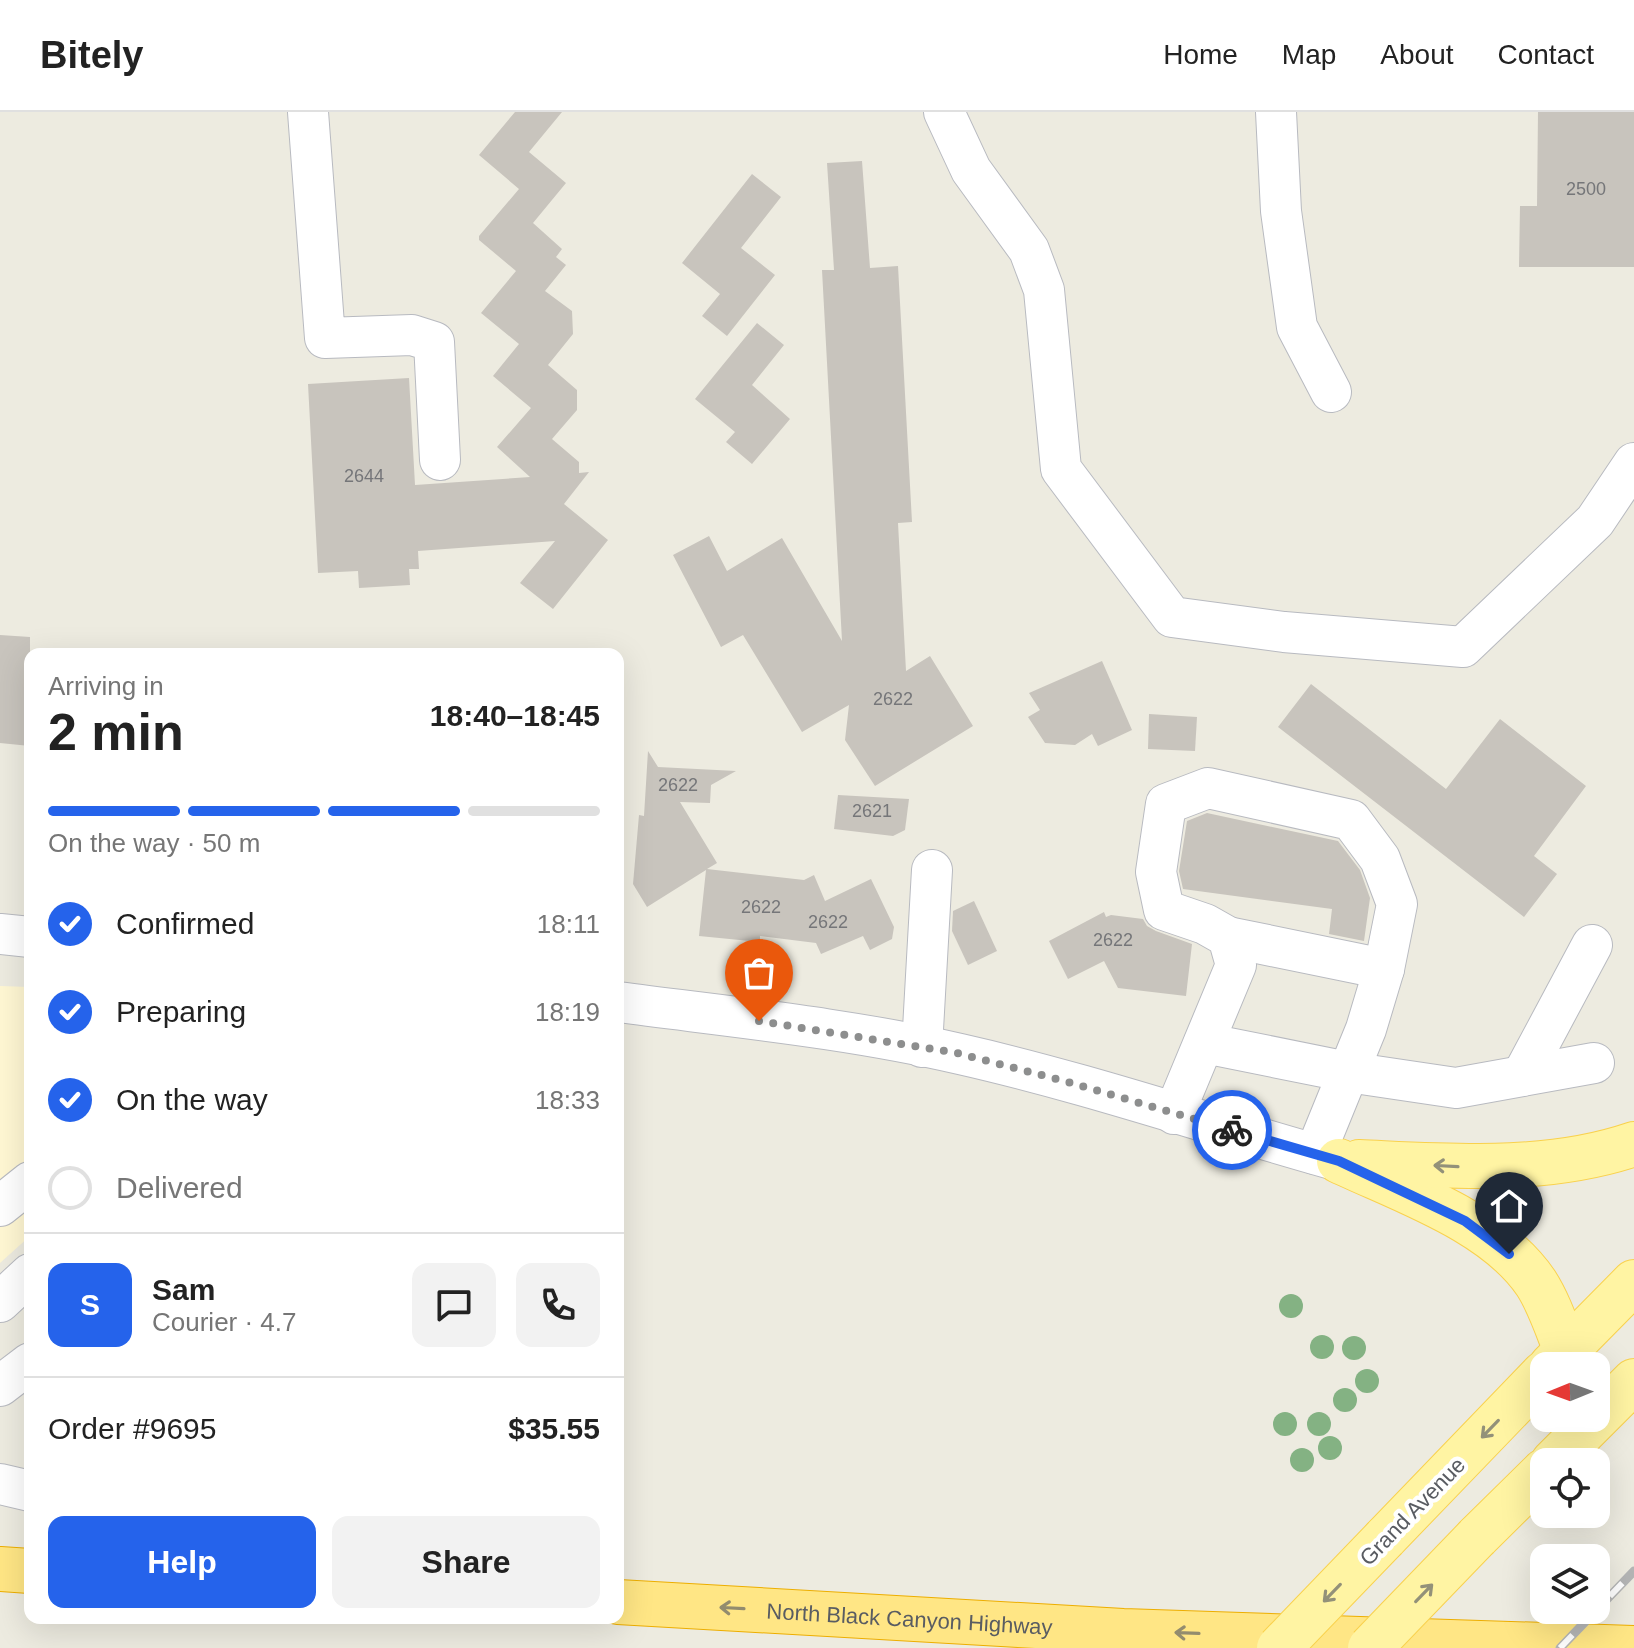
<!DOCTYPE html>
<html lang="en">
<head>
<meta charset="utf-8">
<style>
	:root { --surface:#fff; --page:#f2f2f2; --text:#222; --muted:#767676; --line:#e0e0e0; --accent:#2563eb }
	body { margin:0; font-family:Helvetica,sans-serif; background:var(--page); color:var(--text); height:100vh; display:flex; flex-direction:column; font-size:30px; white-space:nowrap }
	* { box-sizing:border-box; margin:0 }
	p { font-size:26px; color:var(--muted) }
	.icon { flex:none; width:44px; height:44px; fill:none; stroke:currentColor; stroke-width:2; stroke-linecap:round; stroke-linejoin:round }
	.map { position:relative; flex:1; overflow:hidden }
	.panel { position:absolute; left:24px; top:536px; width:600px; height:976px; display:flex; flex-direction:column; background:var(--surface); border-radius:16px; box-shadow:0 8px 32px #0002 }
	.panel>* { flex:none }
	.needle { width:52px; rotate:269deg }
	.buttons { position:absolute; left:1530px; top:1240px; display:grid; gap:16px }
	.buttons a { display:grid; place-items:center; width:80px; height:80px; border-radius:16px; background:var(--surface); box-shadow:0 8px 32px #0002; font-size:40px }
	.pin { position:absolute; display:grid; place-items:center; width:68px; height:68px; color:#fff; margin:-82px -34px; border-radius:50% 50% 50% 0; rotate:-45deg; box-shadow:0 0 8px #0007 }
	.pin .icon { rotate:45deg }
	.courier { position:absolute; display:grid; place-items:center; width:80px; height:80px; margin:-40px; border:6px solid #2563eb; border-radius:50%; background:#fff; color:#222; box-shadow:0 2px 10px #0007 }
	.head em { font-style:normal; font-weight:700 }
	.head div { display:flex; flex-direction:column-reverse }
	.head { display:flex; align-items:center; justify-content:space-between; height:136px; padding:0 24px }
	h1 { font-size:52px; font-weight:700; line-height:60px }
	.bar { display:grid; grid-template-columns:repeat(4,1fr); gap:12px 8px; align-content:center; height:96px; padding:0 24px }
	.bar i { height:10px; border-radius:6px; background:var(--line) }
	.bar .current { background:var(--accent) }
	.bar p { grid-column:span 4 }
	.line { display:flex; align-items:center; gap:20px; padding:0 24px; border-top:2px solid var(--line) }
	.line div { flex:1 }
	.round { display:grid; place-items:center; flex:none; width:84px; height:84px; border-radius:16px; background:var(--page) }
	ol { padding:0 24px; list-style:none }
	li { display:flex; align-items:center; gap:24px; height:88px }
	li p { margin-inline-start:auto }
	li .icon { padding:8px; border-radius:50%; background:var(--accent); color:#fff; stroke-width:4 }
	li:last-child { color:var(--muted) }
	li i { width:44px; height:44px; border:4px solid var(--line); border-radius:50% }
	.primary-button { display:flex; gap:16px; margin-top:auto; padding:16px 24px }
	.primary-button a { flex:1; height:92px; border-radius:16px; background:var(--accent); color:#fff; font-size:32px; font-weight:700; line-height:92px; text-align:center }
	.primary-button a+a { background:var(--page); color:var(--text) }
	header { display:flex; align-items:center; gap:48px; box-sizing:border-box; height:112px; padding:0 40px; background:var(--surface); border-bottom:2px solid var(--line) }
	header strong { font-size:38px }
	nav { display:flex; gap:44px; margin-inline-start:auto; font-size:28px }
	.map>svg:first-child { display:block }
	.commercial { fill:#fff7d3 }
	.building { fill:#c8c4bd }
	.lines { fill:none; stroke-linecap:round; stroke-linejoin:round }
	.minor-casing { stroke:#b8bac0; stroke-width:42 }
	.major-casing { stroke:#f9d14d; stroke-width:46 }
	.highway-casing { stroke:#edae00; stroke-width:46 }
	.minor { stroke:#fff; stroke-width:40 }
	.major { stroke:#fff4a3; stroke-width:44 }
	.highway { stroke:#ffe685; stroke-width:44 }
	.rail-casing { stroke:#b4b5b5; stroke-width:9 }
	.rail { stroke:#fff; stroke-width:6; stroke-dasharray:18; stroke-linecap:butt }
	.major-bridge-casing { stroke:#f9d14d; stroke-width:46; stroke-linecap:butt }
	.major-bridge { stroke:#fff4a3; stroke-width:44 }
	.tree { fill:#84b283 }
	.oneway { stroke:#939179 }
	.oneway2 { stroke:#938c6e }
	.done { stroke:#8d8e8e; stroke-width:8; stroke-dasharray:0 14.4 }
	.route { stroke:#2563eb; stroke-width:10 }
	.labels { text-anchor:middle; stroke-width:8; stroke-linejoin:round; paint-order:stroke }
	.number-label { font-size:18px; fill:#757679 }
	.street-label { font-size:22px; fill:#595c62; stroke:#fff }
</style>
</head>
<body>
<header>
<strong>Bitely</strong>
<nav><a>Home</a><a>Map</a><a>About</a><a>Contact</a></nav>
</header>
<div class="map">
<svg width="1634" height="1536" viewBox="0 0 1634 1536">
	<rect width="100%" height="100%" fill="#edebe0"/>
	<path class="commercial" d="M0,874l30,1v249l-30,27z"/>
	<g class="building">
		<path d="M515,0h47l-33,40 37,31 -33,40 29,26 -6,8 10,8 -21,26 27,20 1,23 -25,31 29,25v20l-25,29 27,23v11l10,-1 -25,32 44,36 -55,69 -33,-26 35,-42 -137,10 1,18h-10l1,16 -51,3 -1,-17 -40,2 -10,-189 101,-6 6,107 115,-8 -33,-30 34,-39 -38,-32 26,-32 -38,-31 35,-42 -37,-31v-4l40,-47 -40,-34z"/>
		<path d="M1538,0h96v155h-115l1,-61h17z"/>
		<path d="M862,49l8,107 28,-2 14,256 -14,1 8,148 24,-15 43,70 -98,60 -30,-46 4,-35 -47,27 -59,-97 -22,12 -48,-92 36,-19 18,35 55,-33 60,103 -20,-371h12l-7,-107z"/>
		<path d="M752,62l29,23 -40,51 34,27 -48,61 -25,-20 18,-22 -38,-31z"/>
		<path d="M757,211l27,22 -32,40 38,34 -38,45 -26,-22 9,-10 -40,-33z"/>
		<path d="M0,523l30,2v109l-30,-3z"/>
		<path d="M1102,549l30,69 -34,16 -6,-12 -17,11 -30,-2 -17,-26 12,-7 -11,-17z"/>
		<path d="M1311,572l135,105 54,-70 86,67 -52,70 23,18 -33,43 -246,-190z"/>
		<path d="M1149,602l48,3 -2,34 -47,-2z"/>
		<path d="M648,639l10,16 78,4 -25,14 -1,18 -30,-1 37,61 -10,6 97,11 10,-5 11,26 46,-22 23,48 -2,12 -22,11 -7,-14 -42,18 -5,-11 -56,-7v6l-61,-6 7,-66 -59,37 -14,-23 6,-69 5,1z"/>
		<path d="M838,683l71,4 -4,31 -12,6 -59,-7z"/>
		<path d="M1207,701l131,28 22,29 10,28 -6,43 -35,-7 3,-25 -149,-20 -4,-18 8,-50z"/>
		<path d="M974,789l23,50 -29,14 -16,-34 1,-20z"/>
		<path d="M1104,800l2,5 5,-2 32,4 4,7 9,5 36,13 -6,52 -68,-8 -14,-27 -36,18 -19,-38z"/>
	</g>
	<g class="lines">
		<defs>
			<g id="minor">
				<path d="M308,0l17,226 87,-3 22,7 6,118"/>
				<path d="M944,0l27,58 58,80 15,40 17,179 111,148 112,15 179,15 132,-126 39,-58"/>
				<path d="M1276,0l5,99 16,116 34,65"/>
				<path d="M0,822l30,3"/>
				<path d="M1228,825l156,32"/>
				<path d="M618,890c114,15 230,26 342,52 128,29 253,72 379,107"/>
				<path d="M1204,931l144,29 108,16 138,-25"/>
				<path d="M922,935l10,-177"/>
				<path d="M1522,964l70,-131"/>
				<path d="M1174,1002l62,-149 -8,-28 -23,-13 -41,-14 -8,-38 10,-68 42,-16 143,32 29,39 17,45 -13,65 -18,60 -51,125"/>
				<path d="M0,1094l30,-24"/>
				<path d="M0,1190l30,-28"/>
				<path d="M0,1274l30,-23"/>
				<path d="M0,1372l30,7"/>
			</g>
			<g id="major">
				<path d="M1339,1049c64,30 156,61 197,122 13,20 21,45 30,68"/>
				<path d="M1359,1050c91,4 187,12 275,-18"/>
				<path d="M1551,1254l83,-84"/>
				<path d="M1553,1350l81,-81"/>
				<path d="M1477,1425l67,-66"/>
				<path d="M1385,1426l159,-165"/>
			</g>
			<g id="highway">
				<path d="M0,1457l30,2"/>
				<path id="s1" d="M618,1490l505,29 511,17"/>
			</g>
		</defs>
		<use href="#minor" class="minor-casing"/>
		<use href="#major" class="major-casing"/>
		<use href="#highway" class="highway-casing"/>
		<use href="#minor" class="minor"/>
		<use href="#major" class="major"/>
		<use href="#highway" class="highway"/>
		<defs>
			<path id="rail" d="M1560,1536l74,-77"/>
		</defs>
		<use href="#rail" class="rail-casing"/>
		<use href="#rail" class="rail"/>
		<defs>
			<g id="major-bridge">
				<path d="M1279,1536l106,-110"/>
				<path d="M1370,1536l107,-111"/>
			</g>
		</defs>
		<use href="#major-bridge" class="major-bridge-casing"/>
		<use href="#major-bridge" class="major-bridge"/>
	</g>
	<g class="tree">
		<circle cx="1291" cy="1194" r="12"/>
		<circle cx="1322" cy="1235" r="12"/>
		<circle cx="1354" cy="1236" r="12"/>
		<circle cx="1367" cy="1269" r="12"/>
		<circle cx="1345" cy="1288" r="12"/>
		<circle cx="1285" cy="1312" r="12"/>
		<circle cx="1319" cy="1312" r="12"/>
		<circle cx="1330" cy="1336" r="12"/>
		<circle cx="1302" cy="1348" r="12"/>
	</g>
	<defs><path id="oneway-shaft" d="M-6 0H5M1.5-3L5.5 0L1.5 3" fill="none" stroke-width="1.6" stroke-linecap="round" stroke-linejoin="round" transform="scale(2)"/></defs>
	<g class="oneway">
		<use href="#oneway-shaft" transform="translate(1446 1054) rotate(-177)"/>
		<use href="#oneway-shaft" transform="translate(1490 1317) rotate(134)"/>
		<use href="#oneway-shaft" transform="translate(1332 1481) rotate(134)"/>
		<use href="#oneway-shaft" transform="translate(1424 1481) rotate(-46)"/>
	</g>
	<g class="oneway2">
		<use href="#oneway-shaft" transform="translate(732 1496) rotate(-177)"/>
		<use href="#oneway-shaft" transform="translate(1187 1521) rotate(-178)"/>
	</g>
	<g class="lines">
		<path class="done" d="M759,909l198,32 111,29 164,48"/>
		<path class="route" d="M1232,1018l107,31 126,60 44,33"/>
	</g>
	<g class="labels">
		<g class="number-label">
			<text x="1586" y="83">2500</text>
			<text x="364" y="370">2644</text>
			<text x="893" y="593">2622</text>
			<text x="678" y="679">2622</text>
			<text x="872" y="705">2621</text>
			<text x="761" y="801">2622</text>
			<text x="828" y="816">2622</text>
			<text x="1113" y="834">2622</text>
		</g>
		<g class="street-label">
			<text transform="translate(1412 1399) rotate(-46)" y="8">Grand Avenue</text>
			<text dy="8" stroke="none"><textPath href="#s1" startOffset="292">North Black Canyon Highway</textPath></text>
		</g>
	</g>
</svg>
<div class="buttons">
<a><svg class="needle" viewBox="-14 -14 28 28"><path d="M0-13l5 13h-10z" fill="#e53935"/><path d="M0 13l5-13h-10z" fill="#767676"/></svg></a>
<a><svg class="icon" aria-label="locate" viewBox="0 0 24 24"><circle cx="12" cy="12" r="6"/><path d="M12 2v4M12 18v4M2 12h4M18 12h4"/></svg></a>
<a><svg class="icon" aria-label="layers" viewBox="0 0 24 24"><path d="M12 4l9 5-9 5-9-5zM3 14l9 5 9-5"/></svg></a>
</div>
<div class="pin" style="left:759px;top:909px;background:#ea580c"><svg class="icon" aria-label="bag" viewBox="0 0 24 24"><path d="M5 8h14l-1 12H6zM9 8a3 3 0 0 1 6 0"/></svg></div>
<div class="pin" style="left:1509px;top:1142px;background:#1f2937"><svg class="icon" aria-label="home" viewBox="0 0 24 24"><path d="M3 11l9-7 9 7M6 9v11h12V9"/></svg></div>
<div class="courier" style="left:1232px;top:1018px"><svg class="icon" aria-label="bike" viewBox="0 0 24 24"><circle cx="6" cy="16" r="4"/><circle cx="18" cy="16" r="4"/><path d="M6 16l4-8h5l3 8M10 8l3 8H6M13 5h3"/></svg></div>
<section class="panel">
<div class="head"><div><h1>2 min</h1><p>Arriving in</p></div><em>18:40–18:45</em></div>
<div class="bar"><i class="current"></i><i class="current"></i><i class="current"></i><i></i><p>On the way · 50 m</p></div>
<ol>
<li><svg class="icon" aria-label="check" viewBox="0 0 24 24"><path d="M5 12l5 5 9-10"/></svg>Confirmed<p>18:11</p></li>
<li><svg class="icon" aria-label="check" viewBox="0 0 24 24"><path d="M5 12l5 5 9-10"/></svg>Preparing<p>18:19</p></li>
<li><svg class="icon" aria-label="check" viewBox="0 0 24 24"><path d="M5 12l5 5 9-10"/></svg>On the way<p>18:33</p></li>
<li><i></i>Delivered</li>
</ol>
<div class="line" style="height:144px"><b class="round" style="background:var(--accent);color:#fff">S</b><div><b>Sam</b><p>Courier · 4.7</p></div><a class="round"><svg class="icon" aria-label="chat" viewBox="0 0 24 24"><path d="M4 5h16v11H9l-5 4z"/></svg></a><a class="round"><svg class="icon" aria-label="phone" viewBox="0 0 24 24"><path d="M5 4h4l2 5-3 2q2 4 5 5l2-3 5 2v4C11 20 4 13 5 4z"/></svg></a></div>
<div class="line" style="height:104px"><div>Order #9695</div><b>$35.55</b></div>
<div class="primary-button"><a>Help</a><a>Share</a></div>
</section>
</div>
</body>
</html>
